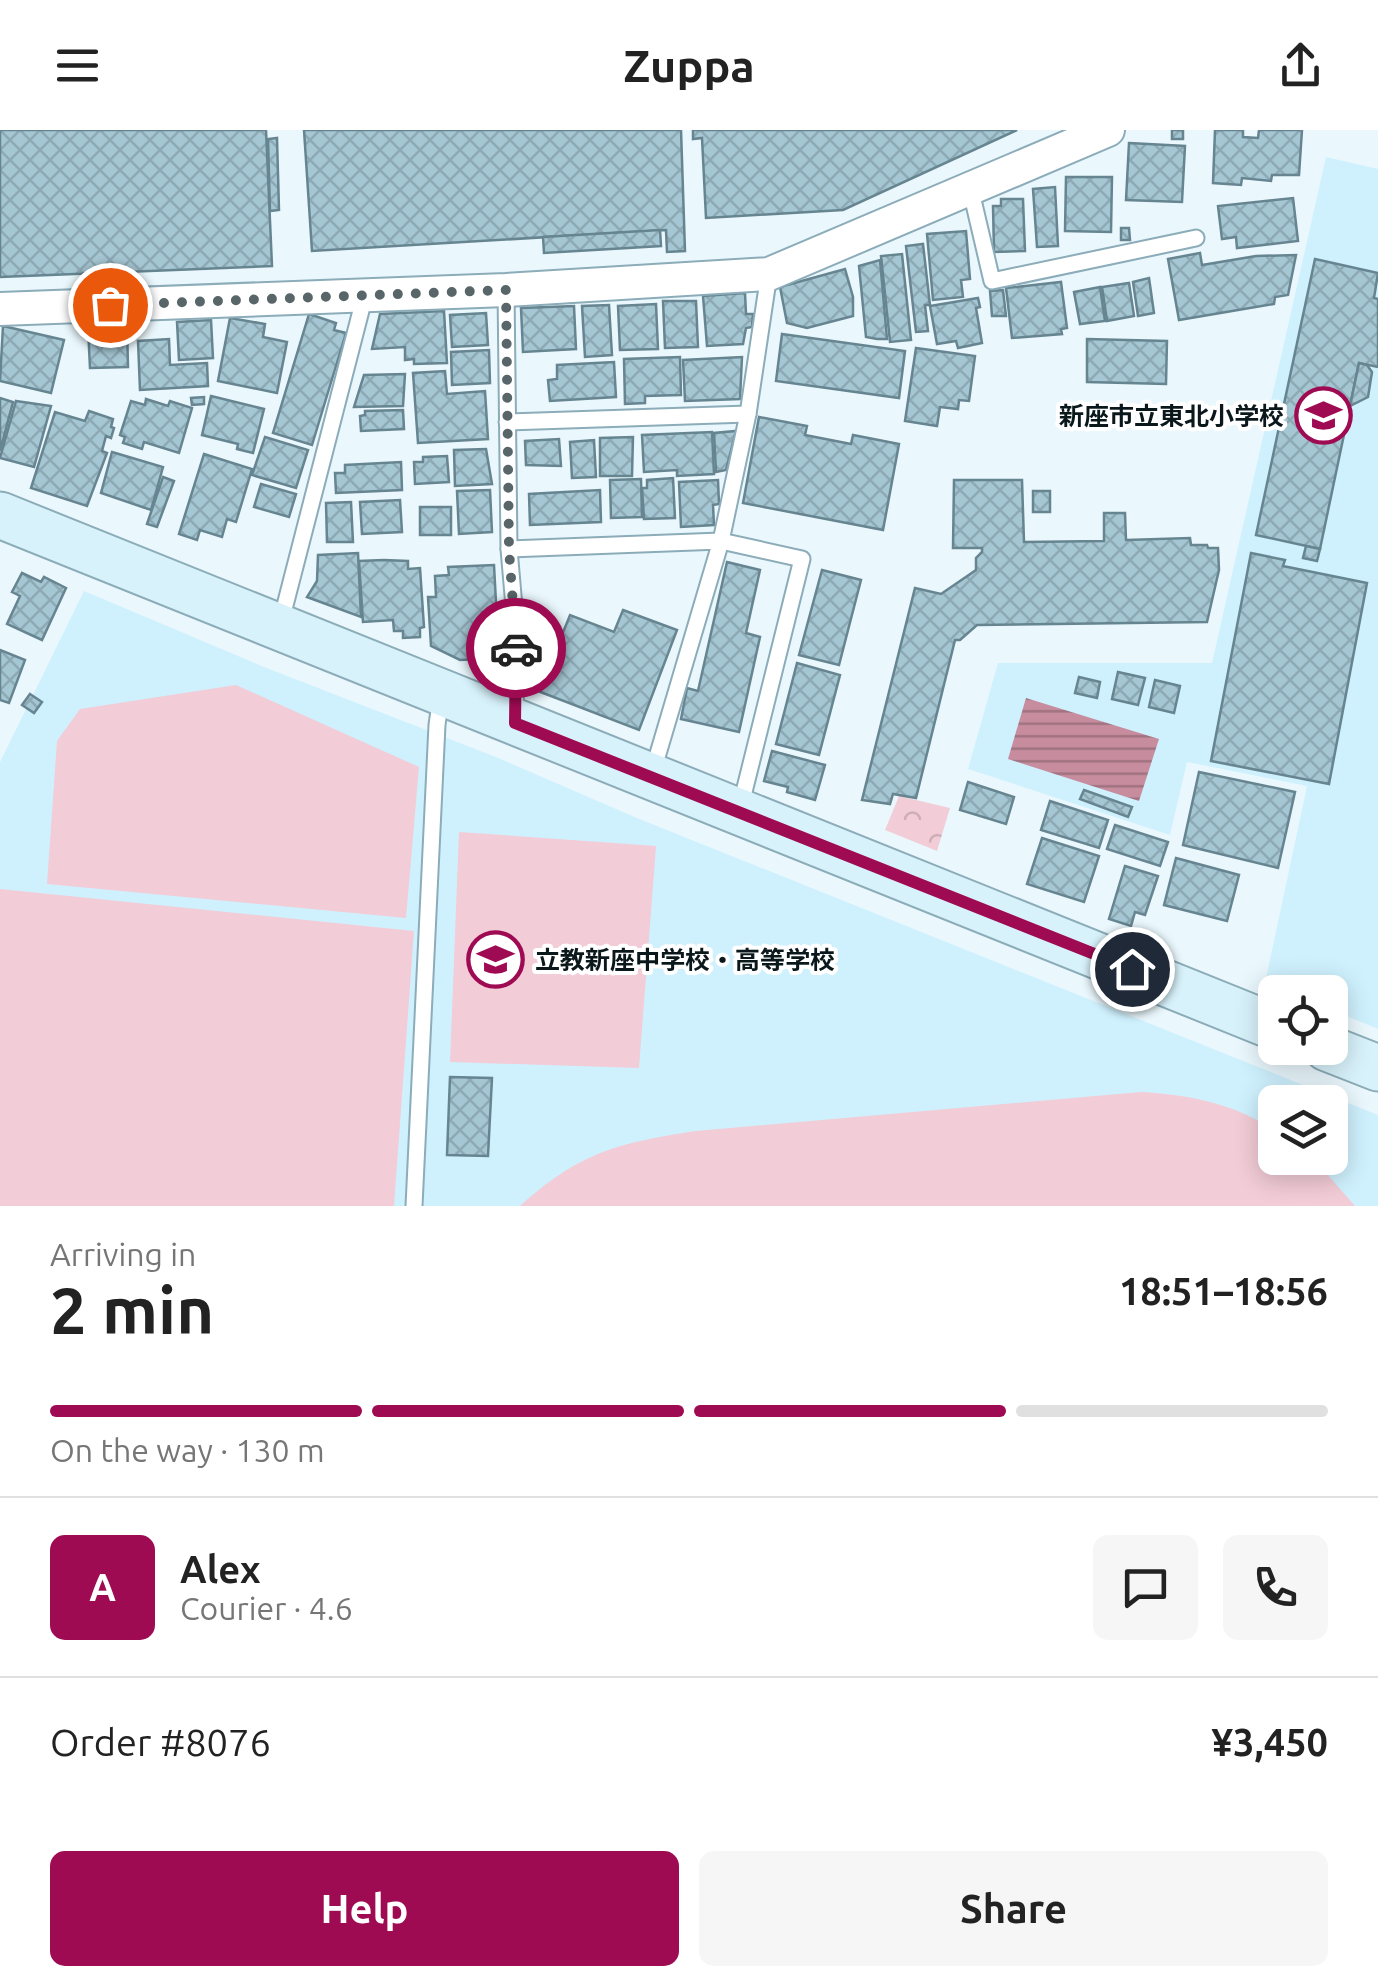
<!DOCTYPE html>
<html lang="en">
<head>
<meta charset="utf-8">
<style>
	:root { --surface:#fff; --page:#f6f6f6; --text:#222; --muted:#767676; --line:#e0e0e0; --accent:#9f0b53 }
	body { margin:0; font-family:Ubuntu,"Noto Sans JP",sans-serif; background:var(--page); color:var(--text); height:100vh; display:flex; flex-direction:column; font-size:38px; white-space:nowrap }
	* { box-sizing:border-box; margin:0 }
	p { font-size:32px; color:var(--muted) }
	.icon { flex:none; width:55px; height:55px; fill:none; stroke:currentColor; stroke-width:2; stroke-linecap:round; stroke-linejoin:round }
	.map { position:relative; height:1076px; overflow:hidden }
	.details { display:flex; flex-direction:column; background:var(--surface); flex:1 }
	.details>* { flex:none }
	.fabs { position:absolute; left:1258px; top:845px; display:grid; gap:20px }
	.fabs a { display:grid; place-items:center; width:90px; height:90px; border-radius:15px; background:var(--surface); box-shadow:0 5px 25px #0003; font-size:50px }
	.pin { position:absolute; display:grid; place-items:center; width:85px; height:85px; color:#fff; margin:-42px; border:5px solid #fff; border-radius:50%; box-shadow:0 2px 10px #0007 }
	.courier { position:absolute; display:grid; place-items:center; width:100px; height:100px; margin:-50px; border:8px solid #9f0b53; border-radius:50%; background:#fff; color:#222; box-shadow:0 2px 12px #0007 }
	.overview em { font-style:normal; font-weight:700 }
	.overview div { display:flex; flex-direction:column-reverse }
	.overview { display:flex; align-items:center; justify-content:space-between; height:170px; padding:0 50px }
	h1 { font-size:65px; font-weight:700; line-height:75px }
	.bar { display:grid; grid-template-columns:repeat(4,1fr); gap:15px 10px; align-content:center; height:120px; padding:0 50px }
	.bar i { height:12px; border-radius:8px; background:var(--line) }
	.bar .active { background:var(--accent) }
	.bar p { grid-column:span 4 }
	.line { display:flex; align-items:center; gap:25px; padding:0 50px; border-top:2px solid var(--line) }
	.line div { flex:1 }
	.round { display:grid; place-items:center; flex:none; width:105px; height:105px; border-radius:15px; background:var(--page) }
	.button { display:flex; gap:20px; margin-top:auto; padding:20px 50px }
	.button a { flex:1; height:115px; border-radius:15px; background:var(--accent); color:#fff; font-size:40px; font-weight:700; line-height:115px; text-align:center }
	.button a+a { background:var(--page); color:var(--text) }
	header { display:flex; justify-content:space-between; align-items:center; height:130px; padding:0 50px; background:var(--surface); font-size:45px; font-weight:700 }
	.map>svg:first-child { display:block }
	.built { fill:#cff1fe; fill-rule:evenodd }
	.park { fill:url(#park-crowns) }
	.pitch { fill:#f2ccd6 }
	.water { fill:url(#water-rules) }
	.building { fill:url(#building-cross-hatch); stroke:#668591; stroke-width:2.5 }
	.lines { fill:none; stroke-linecap:round; stroke-linejoin:round }
	.lane-casing { stroke:#8bacb8; stroke-width:19 }
	.street-casing { stroke:#8bacb8; stroke-width:36 }
	.secondary-casing { stroke:#8bacb8; stroke-width:49 }
	.lane { stroke:#fff; stroke-width:15 }
	.street { stroke:#fff; stroke-width:32 }
	.secondary { stroke:#d8f2fb; stroke-width:45 }
	.done { stroke:#58666a; stroke-width:10; stroke-dasharray:0 18 }
	.route { stroke:#9f0b53; stroke-width:12 }
	.labels { text-anchor:middle; stroke-width:8; stroke-linejoin:round; paint-order:stroke }
	.poi-label { font-size:25px; font-weight:bold; fill:#0a171b; stroke:#fff; text-anchor:end }
</style>
</head>
<body>
<header><svg class="icon" aria-label="menu" viewBox="0 0 24 24"><path d="M4 6h16M4 12h16M4 18h16"/></svg>Zuppa<svg class="icon" aria-label="share" viewBox="0 0 24 24"><path d="M12 15V3M7 8l5-5 5 5M5 13v7h14v-7"/></svg></header>
<div class="map">
<svg width="1378" height="1076" viewBox="0 0 1378 1076">
	<defs>
		<pattern id="park-crowns" width="20" height="18" patternUnits="userSpaceOnUse" patternTransform="scale(2.5)"><rect width="20" height="18" fill="#f2ccd6"/><path d="M2 6a3 3 0 1 1 6 0M12 15a3 3 0 1 1 6 0" fill="none" stroke="#ceaeb7"/></pattern>
		<pattern id="water-rules" width="6" height="5" patternUnits="userSpaceOnUse" patternTransform="scale(2.5)"><rect width="6" height="5" fill="#c78d9e"/><path d="M0 2.5h6" fill="none" stroke="#a07280"/></pattern>
		<pattern id="building-cross-hatch" width="8" height="8" patternUnits="userSpaceOnUse" patternTransform="scale(2.5)"><rect width="8" height="8" fill="#a5c6d3"/><path d="M0 0l8 8M0 8l8-8" fill="none" stroke="#8da9b5"/></pattern>
	</defs>
	<rect width="100%" height="100%" fill="#eaf8fd"/>
	<g class="built">
		<path d="M1326,27l52,12v860l-48,-20v-17h-41l-24,-9 42,-197 -120,-24 -17,73 -202,-66 30,-106h214z"/>
		<path d="M84,461l180,76 232,90 141,61 741,297v91h-1378v-444zM1275,972h55v56h-55z"/>
	</g>
	<path class="park" d="M899,666l51,12 -13,43 -52,-21z"/>
	<g class="pitch">
		<path d="M236,555l183,82 -13,151 -359,-34 10,-143 23,-32z"/>
		<path d="M459,702l197,14 -17,222 -189,-6z"/>
		<path d="M0,759l414,42 -20,275h-394z"/>
		<path d="M1141,962c48,3 93,11 134,39v27h38l42,48h-835c60,-54 98,-63 176,-75z"/>
	</g>
	<path class="water" d="M1026,568l133,41 -20,62 -131,-42z"/>
	<g class="building">
		<path d="M0,0h266l6,136 -272,11z"/>
		<path d="M304,0h377l4,121 -18,1 -1,-22 -354,21z"/>
		<path d="M693,0h324l-174,80 -137,8 -4,-80 -9,1z"/>
		<rect x="1172" y="0" width="11" height="9"/>
		<path d="M1215,0h28v7l15,1 1,-8h43l-3,45h-27l-1,6 -29,-3 -1,7 -28,-2z"/>
		<path d="M277,8l2,72 -9,1 -2,-72z"/>
		<path d="M1129,13l56,3 -3,56 -56,-2z"/>
		<path d="M1066,47h46l-1,55 -46,-1z"/>
		<path d="M1055,57l3,59 -21,1 -4,-58z"/>
		<path d="M1293,68l5,43 -61,7 -1,-11 -14,2 -4,-33z"/>
		<path d="M1001,69h22l2,52 -31,1 -1,-46h8z"/>
		<path d="M1121,98h8l1,12h-9z"/>
		<path d="M660,100l1,16 -117,7 -1,-16z"/>
		<path d="M966,101l4,48 -9,1 2,17 -30,3 -6,-66z"/>
		<path d="M923,114l7,61h-5l3,26 -12,1 -10,-86z"/>
		<path d="M1200,123l2,12 54,-9 40,-1 -8,40 -13,2 -1,7 -95,16 -11,-61z"/>
		<path d="M902,124l9,86 -21,2 -9,-86z"/>
		<path d="M1315,129l63,14 -4,25 4,1v68l-19,-4 -39,186 -64,-14z"/>
		<path d="M880,130l7,79h-10l-11,-2 -7,-71z"/>
		<path d="M845,139l8,28v19l-46,12 -20,-5 -7,-36z"/>
		<path d="M1149,148l5,35 -16,3 -5,-34z"/>
		<path d="M1061,152l6,46 -6,1 1,5 -50,4 -6,-50z"/>
		<path d="M1129,153l5,33 -27,5 -5,-34z"/>
		<path d="M1100,157l5,34 -25,3 -6,-32z"/>
		<path d="M1003,160l3,26h-14l-2,-25z"/>
		<path d="M745,163l1,21h7l-1,13 -6,1 -3,16 -36,2 -4,-50z"/>
		<path d="M978,168l2,9 -4,1 6,35 -24,5 -2,-7 -19,3 -7,-38z"/>
		<path d="M663,171h33l2,46 -33,1z"/>
		<path d="M656,174l2,45 -38,1 -2,-44z"/>
		<path d="M609,175l3,50 -27,2 -3,-51z"/>
		<path d="M574,176l2,43 -53,3 -2,-44z"/>
		<path d="M444,181l3,52 -33,1v-5l-9,1v-13l-33,2 8,-35z"/>
		<path d="M486,183l2,32 -36,2 -2,-32z"/>
		<path d="M309,184l27,9 -2,7 12,3 -34,112 -39,-12z"/>
		<path d="M230,188l35,6 -2,13 24,5 -10,51 -59,-12z"/>
		<path d="M211,190l2,38 -34,2 -2,-38z"/>
		<path d="M3,196l61,14 -13,53 -51,-12z"/>
		<path d="M127,196l1,41 -38,1 -2,-41z"/>
		<path d="M782,204l123,17 -6,47 -123,-17z"/>
		<path d="M169,209l1,26 37,-2 1,23 -68,4 -2,-49z"/>
		<path d="M1087,209l80,2 -1,43 -79,-2z"/>
		<path d="M916,218l59,8 -6,45 -10,-1 -1,9 -18,-2 -3,19 -32,-5z"/>
		<path d="M489,220l1,33 -38,2 -1,-33z"/>
		<path d="M680,227l1,38 -36,1v7l-20,1 -1,-45z"/>
		<path d="M742,227l-2,42 -55,2 -2,-41z"/>
		<path d="M614,232l2,35 -66,4 -2,-21 9,-1v-14z"/>
		<path d="M1359,233l8,2 5,7 -4,25 -18,9z"/>
		<path d="M445,241l2,23 38,-3 3,48 -70,4 -5,-70z"/>
		<path d="M405,244l-2,32 -49,1 10,-32z"/>
		<path d="M211,266l53,13 -11,44 -16,-4 1,-5 -36,-9z"/>
		<path d="M204,267v7l-12,1 -1,-7z"/>
		<path d="M0,268l13,4 -13,49z"/>
		<path d="M146,269l22,7 2,-5 22,7 -13,45 -35,-11 -2,7 -19,-6 2,-6 -5,-2 11,-34 14,4z"/>
		<path d="M16,271l35,5 -17,61 -34,-9z"/>
		<path d="M403,280l1,19 -43,2 -1,-15 5,-1v-4z"/>
		<path d="M89,281l24,8 -2,8 3,1 -3,10 -5,-2 -4,15 5,2 -20,53 -56,-18 24,-76 30,9z"/>
		<path d="M759,287l48,9 -2,9 46,9 2,-9 46,9 -16,86 -140,-27z"/>
		<path d="M736,301l-10,39 -10,2 -2,-39z"/>
		<path d="M712,302l2,42 -37,2v-6l-33,2 -2,-37z"/>
		<path d="M265,307l43,13 -12,38 -44,-13z"/>
		<path d="M633,307l-1,39h-32v-38z"/>
		<path d="M559,309l2,27 -35,-1 -1,-24z"/>
		<path d="M594,310l2,37 -24,1 -2,-36z"/>
		<path d="M486,319l6,35 -37,2 -1,-36z"/>
		<path d="M112,322l51,15 -12,43 -50,-17z"/>
		<path d="M204,324l48,15 -16,53 -9,-3 -5,18 -22,-7 -3,10 -18,-6z"/>
		<path d="M447,326l2,26 -34,2 -1,-22h9v-5z"/>
		<path d="M401,332l1,28 -66,3 -1,-20h10v-8z"/>
		<path d="M163,347l11,4 -17,46 -10,-3z"/>
		<path d="M673,348l2,40 -31,1 -2,-31h5v-8z"/>
		<path d="M641,349l1,38 -31,1 -1,-38z"/>
		<path d="M718,350l1,24 -6,1 1,20 -33,2 -2,-45z"/>
		<path d="M954,350h68l2,62 80,-1v-28h21l1,27 64,-2 1,7h16l1,3h10l1,22 -12,52 -230,3 -17,15h-5l-39,158 -23,-4 -3,10 -28,-4 53,-212 26,6 35,-24v-12l6,-6v-4h-29z"/>
		<path d="M261,354l35,10 -7,23 -35,-10z"/>
		<path d="M490,360l2,42 -33,2 -2,-43z"/>
		<path d="M600,360l1,32 -71,3 -1,-31z"/>
		<rect x="1033" y="361" width="17" height="21"/>
		<path d="M400,370l2,32 -40,2 -2,-32z"/>
		<path d="M351,372l2,40h-26l-1,-39z"/>
		<rect x="420" y="377" width="31" height="28"/>
		<path d="M1306,416l14,3 -3,12 -14,-3z"/>
		<path d="M358,423l3,64 -54,-20 10,-16 1,-26z"/>
		<path d="M1251,423l34,7 -2,6 84,17 -38,201 -118,-23z"/>
		<path d="M384,430l24,1v8l12,-1 4,59 -4,1v9l-17,1v-7h-9l-1,-11 -30,2 -4,-61z"/>
		<path d="M727,432l33,8 -14,63 14,4 -21,95 -58,-13 6,-31 11,3z"/>
		<path d="M494,435l5,93 -39,2 -29,-14 -3,-49h8l-1,-21 14,-1 -1,-8z"/>
		<path d="M822,440l39,10 -22,85 -40,-10z"/>
		<path d="M22,443l19,9 3,-5 22,11 -24,52 -35,-16 13,-28 -8,-4z"/>
		<path d="M623,480l54,20 -38,100 -109,-42 15,-36 -12,-4 9,-21 20,8 8,-20 44,17z"/>
		<path d="M0,520l25,10 -16,43 -9,-3z"/>
		<path d="M797,533l43,12 -21,80 -43,-11z"/>
		<path d="M1118,542l27,6 -7,27 -26,-6z"/>
		<path d="M1079,547l21,5 -3,16 -22,-5z"/>
		<path d="M1155,550l25,6 -6,27 -25,-6z"/>
		<path d="M30,564l12,8 -8,11 -12,-8z"/>
		<path d="M772,621l53,14 -10,35 -28,-8 1,-5 -24,-6z"/>
		<path d="M1199,642l96,20 -17,76 -95,-23z"/>
		<path d="M968,652l46,15 -8,27 -46,-14z"/>
		<path d="M1084,660l48,17 -4,10 -48,-18z"/>
		<path d="M1050,671l58,19 -9,28 -58,-18z"/>
		<path d="M1115,695l53,17 -8,24 -53,-17z"/>
		<path d="M1042,708l57,18 -15,46 -57,-18z"/>
		<path d="M1176,728l63,17 -12,46 -63,-16z"/>
		<path d="M1125,736l33,10 -13,39 -10,-3 -4,14 -22,-7z"/>
		<path d="M450,947l42,1 -4,78 -41,-1z"/>
	</g>
	<g class="lines">
		<defs>
			<g id="lane">
				<path d="M970,57l22,94 204,-43"/>
				<path d="M506,160l3,259 7,81 -1,84"/>
				<path d="M507,292l241,-8"/>
				<path d="M509,419l212,-8 -69,233"/>
				<path d="M281,491l84,-326"/>
				<path d="M740,678l62,-249 -81,-18 27,-127 21,-140"/>
				<path d="M414,1076l23,-481 4,-29"/>
			</g>
			<path id="street" d="M0,179l506,-19 263,-16 339,-144"/>
			<g id="secondary">
				<path d="M0,385l1275,512"/>
				<path d="M1327,918l51,20"/>
			</g>
		</defs>
		<use href="#lane" class="lane-casing"/>
		<use href="#street" class="street-casing"/>
		<use href="#secondary" class="secondary-casing"/>
		<use href="#lane" class="lane"/>
		<use href="#street" class="street"/>
		<use href="#secondary" class="secondary"/>
	</g>
	<g class="lines">
		<path class="done" d="M110,175l396,-15 3,259 7,99"/>
		<path class="route" d="M516,518l-1,75 617,246"/>
	</g>
	<defs>
		<symbol id="school-ring" viewBox="-11 -11 22 22"><circle r="9.5" fill="#fff" stroke="#9f0b53" stroke-width="1.5"/><path d="M0-5L7-2L0 1L-7-2ZM-4 1L0 2.5L4 1V4Q0 6-4 4Z" fill="#9f0b53"/></symbol>
	</defs>
	<g fill-rule="evenodd">
		<use href="#school-ring" x="1292" y="254" width="63" height="63"/>
		<use href="#school-ring" x="464" y="798" width="63" height="63"/>
	</g>
	<g class="labels">
		<g class="poi-label">
			<text x="1284" y="295">新座市立東北小学校</text>
			<text x="535" y="839" text-anchor="start">立教新座中学校・高等学校</text>
		</g>
	</g>
</svg>
<div class="fabs">
<a><svg class="icon" aria-label="locate" viewBox="0 0 24 24"><circle cx="12" cy="12" r="6"/><path d="M12 2v4M12 18v4M2 12h4M18 12h4"/></svg></a>
<a><svg class="icon" aria-label="layers" viewBox="0 0 24 24"><path d="M12 4l9 5-9 5-9-5zM3 14l9 5 9-5"/></svg></a>
</div>
<div class="pin" style="left:110px;top:175px;background:#ea580c"><svg class="icon" aria-label="bag" viewBox="0 0 24 24"><path d="M5 8h14l-1 12H6zM9 8a3 3 0 0 1 6 0"/></svg></div>
<div class="pin" style="left:1132px;top:839px;background:#1f2937"><svg class="icon" aria-label="home" viewBox="0 0 24 24"><path d="M3 11l9-7 9 7M6 9v11h12V9"/></svg></div>
<div class="courier" style="left:516px;top:518px"><svg class="icon" aria-label="car" viewBox="0 0 24 24"><path d="M5 17H2v-5l4-1 3-4h7l3 4 3 1v5h-3M9 17h6M6 11h13"/><circle cx="7" cy="17" r="2"/><circle cx="17" cy="17" r="2"/></svg></div>
</div>
<section class="details">
<div class="overview"><div><h1>2 min</h1><p>Arriving in</p></div><em>18:51–18:56</em></div>
<div class="bar"><i class="active"></i><i class="active"></i><i class="active"></i><i></i><p>On the way · 130 m</p></div>
<div class="line" style="height:180px"><b class="round" style="background:var(--accent);color:#fff">A</b><div><b>Alex</b><p>Courier · 4.6</p></div><a class="round"><svg class="icon" aria-label="chat" viewBox="0 0 24 24"><path d="M4 5h16v11H9l-5 4z"/></svg></a><a class="round"><svg class="icon" aria-label="phone" viewBox="0 0 24 24"><path d="M5 4h4l2 5-3 2q2 4 5 5l2-3 5 2v4C11 20 4 13 5 4z"/></svg></a></div>
<div class="line" style="height:130px"><div>Order #8076</div><b>¥3,450</b></div>
<div class="button"><a>Help</a><a>Share</a></div>
</section>
</body>
</html>
